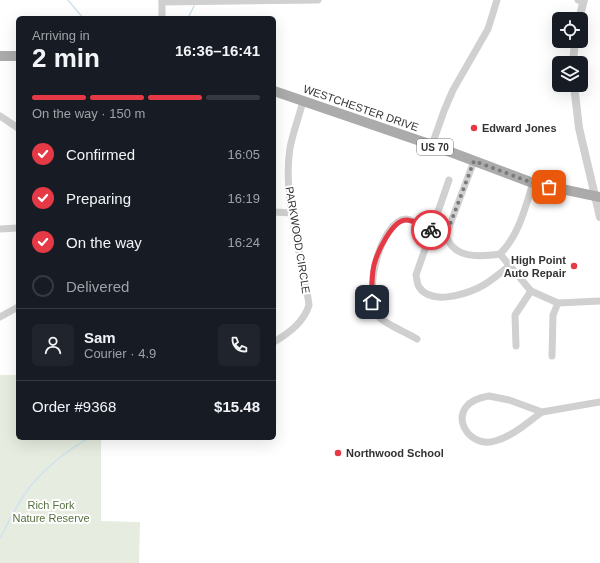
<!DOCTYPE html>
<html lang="en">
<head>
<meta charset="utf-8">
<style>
	:root { --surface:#171b24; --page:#20242c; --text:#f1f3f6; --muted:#9ea1a6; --line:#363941; --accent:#e63946 }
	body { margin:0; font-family:Helvetica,sans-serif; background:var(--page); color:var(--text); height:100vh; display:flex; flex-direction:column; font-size:15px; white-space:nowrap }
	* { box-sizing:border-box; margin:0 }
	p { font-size:13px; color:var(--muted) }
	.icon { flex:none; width:22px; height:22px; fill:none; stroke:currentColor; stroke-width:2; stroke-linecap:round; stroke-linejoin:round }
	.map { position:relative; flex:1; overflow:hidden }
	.sheet { position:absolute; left:16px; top:16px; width:260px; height:424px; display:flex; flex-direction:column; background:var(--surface); border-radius:6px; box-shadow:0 4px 16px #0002 }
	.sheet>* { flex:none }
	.buttons { position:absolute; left:552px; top:12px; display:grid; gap:8px }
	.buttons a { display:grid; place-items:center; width:36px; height:36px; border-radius:6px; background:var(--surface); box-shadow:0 4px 16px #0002; font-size:20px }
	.pin { position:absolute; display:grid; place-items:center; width:34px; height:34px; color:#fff; margin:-17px; border-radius:8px; box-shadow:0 2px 6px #0006 }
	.courier { position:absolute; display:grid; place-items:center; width:40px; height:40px; margin:-20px; border:3px solid #e63946; border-radius:50%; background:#fff; color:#222; box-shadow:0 1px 5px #0007 }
	.headline em { font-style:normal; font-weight:700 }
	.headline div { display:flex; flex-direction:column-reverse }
	.headline { display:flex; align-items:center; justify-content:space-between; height:68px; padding:0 16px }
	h1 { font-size:26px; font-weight:700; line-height:30px }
	.bar { display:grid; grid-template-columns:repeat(4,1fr); gap:6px 4px; align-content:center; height:48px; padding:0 16px }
	.bar i { height:5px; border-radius:3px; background:var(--line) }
	.bar .on { background:var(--accent) }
	.bar p { grid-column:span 4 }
	.line { display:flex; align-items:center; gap:10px; padding:0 16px; border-top:1px solid var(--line) }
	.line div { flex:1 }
	.round { display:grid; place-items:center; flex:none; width:42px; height:42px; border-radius:6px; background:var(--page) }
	ol { padding:0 16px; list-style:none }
	li { display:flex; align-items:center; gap:12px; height:44px }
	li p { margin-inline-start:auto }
	li .icon { padding:4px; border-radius:50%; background:var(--accent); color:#fff; stroke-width:4 }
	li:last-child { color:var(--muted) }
	li i { width:22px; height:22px; border:2px solid var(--line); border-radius:50% }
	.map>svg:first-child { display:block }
	.green { fill:#e6ecdf }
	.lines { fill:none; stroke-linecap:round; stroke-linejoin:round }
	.stream { stroke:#cfe2ee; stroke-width:1.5 }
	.minor { stroke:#d0d0d0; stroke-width:7 }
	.tertiary { stroke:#d0d0d0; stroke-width:8 }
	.primary { stroke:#ababab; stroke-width:10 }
	.done { stroke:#7a7a7a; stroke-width:4; stroke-dasharray:0 7.2 }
	.route { stroke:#e63946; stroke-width:5 }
	.poi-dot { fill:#e63946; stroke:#fff; stroke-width:1.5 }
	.labels { text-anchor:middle; stroke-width:4; stroke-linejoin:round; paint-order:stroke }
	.shield { fill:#fff; stroke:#707070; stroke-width:1 }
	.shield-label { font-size:10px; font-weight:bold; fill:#333 }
	.street-label { font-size:11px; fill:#333; stroke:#fff }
	.poi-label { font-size:11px; font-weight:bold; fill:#333; stroke:#fff; text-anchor:start }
	.park-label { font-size:11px; fill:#56703f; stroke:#fff }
</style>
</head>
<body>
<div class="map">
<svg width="600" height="563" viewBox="0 0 600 563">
	<rect width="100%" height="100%" fill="#fff"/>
	<path class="green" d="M0,375h18v63h83v83l39,1 -1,41h-139z"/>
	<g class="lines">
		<g class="stream">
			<path d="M68,0l15,18"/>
			<path d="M188,18l6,-12"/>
			<path d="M0,538c8,-14 15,-30 24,-43 15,-23 42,-44 65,-57"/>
		</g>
		<g class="minor">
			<path d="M578,0l5,2"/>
			<path d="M162,2l156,-2"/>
			<path d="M162,18v-18"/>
			<path d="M0,116l18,12"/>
			<path d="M432,145l12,-34 9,-21 35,-61 9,-29"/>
			<path d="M474,161l-28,74c7,24 33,22 54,19l31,37 -16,24 1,31"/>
			<path d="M449,180l-33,95c1,4 1,9 3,12 12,18 44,8 59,1 11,-5 21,-14 31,-22"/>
			<path d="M274,212l18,1"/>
			<path d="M0,229l18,-1"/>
			<path d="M500,254c19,-19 25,-46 33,-71"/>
			<path d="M531,291l27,12 42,-2"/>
			<path d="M0,317l18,-10"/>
			<path d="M417,339c-10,-6 -29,-14 -37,-21 -19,-20 0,-98 26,-99 6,0 31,13 40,16"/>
			<path d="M274,342c15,-9 30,-20 35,-37 -7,-52 -27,-105 -19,-157 3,-16 9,-31 13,-47"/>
			<path d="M552,356l1,-41 5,-12"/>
			<path d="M489,396l20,4 33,12c-15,11 -29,24 -47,29 -30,9 -53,-38 -6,-45z"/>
			<path d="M542,412l58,-10"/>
		</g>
		<g class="tertiary">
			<path d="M579,19l5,-19"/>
			<path d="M573,63l2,-22"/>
			<path d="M574,85l5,43 21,89"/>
		</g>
		<g class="primary">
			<path d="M0,56h18"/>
			<path d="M274,91l158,54 101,38 67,14"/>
		</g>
	</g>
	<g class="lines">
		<path class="done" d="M431,230l15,5 28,-74 59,22 16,4"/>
		<path class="route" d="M372,302c0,-12 -1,-24 2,-37 3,-12 18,-45 32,-45 7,-1 18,7 25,10"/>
	</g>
	<g class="poi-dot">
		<circle cx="474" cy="128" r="4"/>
		<circle cx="574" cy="266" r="4"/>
		<circle cx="338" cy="453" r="4"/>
	</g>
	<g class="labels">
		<rect class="shield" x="417" y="139" width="36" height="16" rx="3"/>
		<g class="shield-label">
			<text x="435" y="151">US 70</text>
		</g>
		<g class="street-label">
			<text transform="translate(361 108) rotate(19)" y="4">WESTCHESTER DRIVE</text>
			<text transform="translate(298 240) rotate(81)" y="4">PARKWOOD CIRCLE</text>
		</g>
		<g class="poi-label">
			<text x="482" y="132">Edward Jones</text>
			<text x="566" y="264" text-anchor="end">High Point<tspan x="566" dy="13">Auto Repair</tspan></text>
			<text x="346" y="457">Northwood School</text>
		</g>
		<g class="park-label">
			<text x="51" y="509">Rich Fork<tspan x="51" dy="13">Nature Reserve</tspan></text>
		</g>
	</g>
</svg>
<div class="buttons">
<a><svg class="icon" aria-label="locate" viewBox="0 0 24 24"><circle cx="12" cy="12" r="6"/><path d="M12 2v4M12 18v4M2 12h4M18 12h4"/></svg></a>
<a><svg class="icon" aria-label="layers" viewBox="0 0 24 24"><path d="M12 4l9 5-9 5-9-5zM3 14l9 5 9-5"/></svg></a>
</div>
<div class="pin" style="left:549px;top:187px;background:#ea580c"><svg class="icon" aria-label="bag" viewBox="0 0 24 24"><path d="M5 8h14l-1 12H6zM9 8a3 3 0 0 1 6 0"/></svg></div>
<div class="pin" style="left:372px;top:302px;background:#1f2937"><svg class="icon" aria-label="home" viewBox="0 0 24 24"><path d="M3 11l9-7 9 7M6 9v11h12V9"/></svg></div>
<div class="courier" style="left:431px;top:230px"><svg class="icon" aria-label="bike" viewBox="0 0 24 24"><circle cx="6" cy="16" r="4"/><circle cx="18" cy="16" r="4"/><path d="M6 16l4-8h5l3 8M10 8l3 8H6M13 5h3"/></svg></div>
<section class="sheet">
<div class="headline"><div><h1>2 min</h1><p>Arriving in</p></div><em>16:36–16:41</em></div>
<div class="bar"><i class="on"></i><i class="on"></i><i class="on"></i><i></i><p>On the way · 150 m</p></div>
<ol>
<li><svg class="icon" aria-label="check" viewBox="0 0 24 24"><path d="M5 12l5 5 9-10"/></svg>Confirmed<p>16:05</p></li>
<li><svg class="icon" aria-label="check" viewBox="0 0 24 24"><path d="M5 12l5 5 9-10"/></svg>Preparing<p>16:19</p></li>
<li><svg class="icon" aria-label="check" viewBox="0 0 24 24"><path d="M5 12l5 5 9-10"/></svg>On the way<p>16:24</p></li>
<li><i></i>Delivered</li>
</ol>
<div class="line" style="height:72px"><a class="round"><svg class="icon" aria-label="person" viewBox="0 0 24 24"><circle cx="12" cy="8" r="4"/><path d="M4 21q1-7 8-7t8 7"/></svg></a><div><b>Sam</b><p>Courier · 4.9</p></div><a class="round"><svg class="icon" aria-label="phone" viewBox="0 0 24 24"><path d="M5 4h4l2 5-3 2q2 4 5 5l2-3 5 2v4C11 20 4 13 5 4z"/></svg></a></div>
<div class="line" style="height:52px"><div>Order #9368</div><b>$15.48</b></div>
</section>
</div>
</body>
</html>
